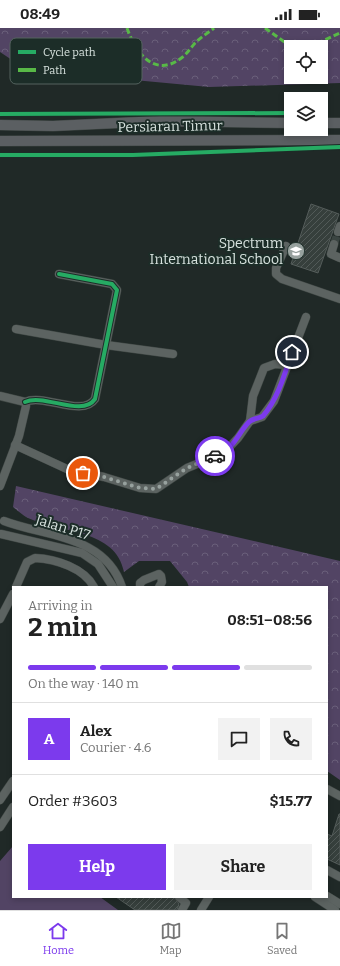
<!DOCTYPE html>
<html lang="en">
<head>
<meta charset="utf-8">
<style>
	:root { --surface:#fff; --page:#f2f2f2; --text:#222; --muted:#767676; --line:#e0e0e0; --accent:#7c3aed }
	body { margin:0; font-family:Bitter,serif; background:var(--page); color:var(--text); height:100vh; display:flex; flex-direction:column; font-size:15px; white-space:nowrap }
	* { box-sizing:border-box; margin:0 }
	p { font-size:13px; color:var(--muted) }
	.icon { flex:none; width:22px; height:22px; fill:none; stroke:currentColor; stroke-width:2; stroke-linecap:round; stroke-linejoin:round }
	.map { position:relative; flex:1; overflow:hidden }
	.sheet { position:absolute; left:12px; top:558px; width:316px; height:312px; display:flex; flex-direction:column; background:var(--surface); border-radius:0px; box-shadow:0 2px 6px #0003 }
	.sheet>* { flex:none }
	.fabs { position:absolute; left:284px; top:12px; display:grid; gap:8px }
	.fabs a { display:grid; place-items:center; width:44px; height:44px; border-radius:0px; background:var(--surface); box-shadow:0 2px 6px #0003; font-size:20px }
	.pin { position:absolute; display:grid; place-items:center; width:34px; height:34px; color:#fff; margin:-17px; border:2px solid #fff; border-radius:50%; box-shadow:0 1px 4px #0007 }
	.courier { position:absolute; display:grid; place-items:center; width:40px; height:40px; margin:-20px; border:3px solid #7c3aed; border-radius:50%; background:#fff; color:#222; box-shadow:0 1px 5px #0007 }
	.head em { font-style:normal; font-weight:700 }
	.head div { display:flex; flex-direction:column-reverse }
	.head { display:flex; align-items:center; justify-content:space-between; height:68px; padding:0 16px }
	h1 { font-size:26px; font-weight:700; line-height:30px }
	.bar { display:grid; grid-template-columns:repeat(4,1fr); gap:6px 4px; align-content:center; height:48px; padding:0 16px }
	.bar i { height:5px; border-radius:3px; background:var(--line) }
	.bar .selected { background:var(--accent) }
	.bar p { grid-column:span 4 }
	.line { display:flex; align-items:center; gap:10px; padding:0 16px; border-top:1px solid var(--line) }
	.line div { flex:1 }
	.round { display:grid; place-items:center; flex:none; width:42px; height:42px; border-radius:0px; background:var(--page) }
	.primary-button { display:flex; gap:8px; margin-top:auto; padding:8px 16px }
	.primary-button a { flex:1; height:46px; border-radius:0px; background:var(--accent); color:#fff; font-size:16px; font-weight:700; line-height:46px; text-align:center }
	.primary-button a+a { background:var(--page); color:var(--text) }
	.status { display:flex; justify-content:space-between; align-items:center; height:28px; padding:0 20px; background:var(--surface); direction:ltr }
	.status svg { height:11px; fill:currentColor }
	.tabs { display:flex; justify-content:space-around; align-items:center; height:56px; border-top:1px solid var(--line); background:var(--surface); font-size:11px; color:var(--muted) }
	.tabs a { display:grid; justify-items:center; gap:2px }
	.tabs .selected { color:var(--accent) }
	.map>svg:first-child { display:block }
	.forest { fill:url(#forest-crowns); fill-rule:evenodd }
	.garden { fill:#524464 }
	.building { fill:url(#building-hatch); stroke:#545c5a }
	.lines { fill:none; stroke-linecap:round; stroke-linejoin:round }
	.minor-tunnel { stroke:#3b4542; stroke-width:8; stroke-dasharray:8 4; stroke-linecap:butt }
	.minor-casing { stroke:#3f4744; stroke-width:9 }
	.major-casing { stroke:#3f4744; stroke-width:11 }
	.minor { stroke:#5c6361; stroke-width:8 }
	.major { stroke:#5b5f62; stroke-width:10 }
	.quiet { stroke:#58b947; stroke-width:3; stroke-dasharray:6 3; stroke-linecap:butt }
	.cycleway-casing { stroke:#1c2d28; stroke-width:6 }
	.cycleway { stroke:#26ab63; stroke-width:4 }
	.done { stroke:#97a19e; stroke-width:4; stroke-dasharray:0 7.2 }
	.route { stroke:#7c3aed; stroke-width:5 }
	.labels { text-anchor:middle; stroke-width:4; stroke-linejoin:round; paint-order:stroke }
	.street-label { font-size:14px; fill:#d7e2de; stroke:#1c2d28 }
	.poi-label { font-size:14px; fill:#d7e2de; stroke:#1c2d28; text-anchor:end }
	.key { fill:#1c2d28; stroke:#54635f; stroke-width:1 }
	.key-label { font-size:11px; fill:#d7e2de }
</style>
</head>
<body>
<div class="status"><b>08:49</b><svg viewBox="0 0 49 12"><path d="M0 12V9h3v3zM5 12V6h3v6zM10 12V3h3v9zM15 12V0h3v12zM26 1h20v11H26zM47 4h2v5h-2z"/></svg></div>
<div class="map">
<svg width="340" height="882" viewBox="0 0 340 882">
	<defs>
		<pattern id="forest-crowns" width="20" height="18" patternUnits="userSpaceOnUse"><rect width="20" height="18" fill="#524464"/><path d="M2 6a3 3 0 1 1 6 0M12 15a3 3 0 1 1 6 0" fill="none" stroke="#6a5f7a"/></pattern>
		<pattern id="building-hatch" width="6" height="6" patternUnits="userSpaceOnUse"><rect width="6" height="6" fill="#363f3c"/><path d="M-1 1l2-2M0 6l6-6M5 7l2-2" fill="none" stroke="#525a58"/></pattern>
	</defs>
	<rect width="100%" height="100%" fill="#202927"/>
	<g class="forest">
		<path d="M0,0h340v55l-131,4 -182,-17 -27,-18zM291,19h30v30h-30z"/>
		<path d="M16,458l324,75v219l-13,-9v-184h-138l-2,-5 -17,-21h-31l-15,11c-8,-43 -64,-39 -96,-54 -6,-3 -11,-8 -15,-11z"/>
	</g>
	<path class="garden" d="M13,818v51h87l18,13h-118v-49z"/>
	<g class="building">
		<path d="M311,176l28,10 -21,59 -27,-9z"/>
		<path d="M339,786h1v51l-13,-6v-25l5,2z"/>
		<path d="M116,869h58l5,7 -2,6h-42z"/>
	</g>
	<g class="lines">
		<path class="minor-tunnel" d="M334,216l4,-12"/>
		<defs>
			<g id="minor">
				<path d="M338,204l2,-6"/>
				<path d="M334,216l-3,10 9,4"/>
				<path d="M286,218l-10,22v6l6,5 58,20"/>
				<path d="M16,301l90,16 67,9"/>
				<path d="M0,368l25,6 1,4 -7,30 -19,50"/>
				<path d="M25,374c19,-9 57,16 70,-3l22,-109 -5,-6 -53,-10"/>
				<path d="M250,393l3,-25 11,-28 11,-4 12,1"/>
				<path d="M15,417l52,24 37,8 36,11 16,1 31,-21 37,-15 14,-15 12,-17 12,-4 12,-16 32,-84"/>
				<path d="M4,493c42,16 101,14 118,66"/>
				<path d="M1,506l81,19 16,11 15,23"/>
				<path d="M16,559l11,-25 8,-4c21,1 49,10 59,29"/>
				<path d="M140,559v-4l4,-3 15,-6 2,2 1,6 -3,5"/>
				<path d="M0,591l13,-25"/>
				<path d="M327,761l13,7"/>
				<path d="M0,772l13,-19"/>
				<path d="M0,799l13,-20"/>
				<path d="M327,842l13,7"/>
				<path d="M327,868l13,8"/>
				<path d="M179,869l7,6 -4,7"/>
				<path d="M315,869l20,13"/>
				<path d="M201,882l8,-13"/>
			</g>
			<g id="major">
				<path d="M321,95h19"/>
				<path d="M0,97l53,1 108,-5 130,2"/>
				<path d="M0,113l340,-1"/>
			</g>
		</defs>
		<use href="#minor" class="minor-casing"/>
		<use href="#major" class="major-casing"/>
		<use href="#minor" class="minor"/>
		<use href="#major" class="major"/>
		<g class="quiet">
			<path d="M127,0c8,23 26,50 53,31 6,-4 10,-10 15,-16 6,-6 13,-10 19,-15"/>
			<path d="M265,0l21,15 20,4"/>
			<path d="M309,19l31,-14"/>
		</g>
		<defs>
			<g id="cycleway">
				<path d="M0,86l291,-1"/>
				<path d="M0,127h133l207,-8"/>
				<path d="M25,374c19,-9 57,16 70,-3l22,-109 -5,-6 -53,-10"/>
			</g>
		</defs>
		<use href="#cycleway" class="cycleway-casing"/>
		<use href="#cycleway" class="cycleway"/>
	</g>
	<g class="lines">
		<path class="done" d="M83,445l21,4 36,11 16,1 31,-21 28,-12"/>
		<path class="route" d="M215,428c20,-7 22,-22 34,-34 4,-4 10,-3 14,-6 15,-17 22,-43 29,-64"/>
	</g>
	<defs>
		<symbol id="school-disc" viewBox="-11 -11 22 22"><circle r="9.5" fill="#97a19e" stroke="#1c2d28"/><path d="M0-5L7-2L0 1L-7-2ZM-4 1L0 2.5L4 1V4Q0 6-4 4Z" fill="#fff"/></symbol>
	</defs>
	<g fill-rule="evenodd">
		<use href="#school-disc" x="286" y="213" width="20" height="20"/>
	</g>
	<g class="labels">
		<g class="street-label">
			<text transform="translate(170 98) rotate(-1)" y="5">Persiaran Timur</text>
			<text transform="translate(63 499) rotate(17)" y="5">Jalan P17</text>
		</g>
		<g class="poi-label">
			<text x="283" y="220">Spectrum<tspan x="283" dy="16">International School</tspan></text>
		</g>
	</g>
	<rect x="10" y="10" width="132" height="46" rx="6" class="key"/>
	<rect x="18" y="22" width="18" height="4" fill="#26ab63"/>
	<rect x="18" y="40" width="18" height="4" fill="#58b947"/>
	<g class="key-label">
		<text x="43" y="28">Cycle path</text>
		<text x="43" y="46">Path</text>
	</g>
</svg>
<div class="fabs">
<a><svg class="icon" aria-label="locate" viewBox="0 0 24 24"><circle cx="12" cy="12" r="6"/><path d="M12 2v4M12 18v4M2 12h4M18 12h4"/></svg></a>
<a><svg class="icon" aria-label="layers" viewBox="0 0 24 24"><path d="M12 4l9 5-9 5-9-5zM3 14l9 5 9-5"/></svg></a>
</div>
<div class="pin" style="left:83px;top:445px;background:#ea580c"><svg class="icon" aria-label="bag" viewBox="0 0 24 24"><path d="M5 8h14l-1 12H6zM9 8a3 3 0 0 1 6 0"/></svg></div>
<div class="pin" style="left:292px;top:324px;background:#1f2937"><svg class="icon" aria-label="home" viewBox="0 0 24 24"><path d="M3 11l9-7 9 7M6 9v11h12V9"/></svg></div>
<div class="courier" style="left:215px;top:428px"><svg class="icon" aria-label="car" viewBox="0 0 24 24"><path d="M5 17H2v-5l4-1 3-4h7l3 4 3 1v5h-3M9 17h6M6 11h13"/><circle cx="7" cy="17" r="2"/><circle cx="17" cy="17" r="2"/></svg></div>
<section class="sheet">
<div class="head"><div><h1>2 min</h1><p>Arriving in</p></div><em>08:51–08:56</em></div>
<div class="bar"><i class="selected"></i><i class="selected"></i><i class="selected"></i><i></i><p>On the way · 140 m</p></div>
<div class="line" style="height:72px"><b class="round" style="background:var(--accent);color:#fff">A</b><div><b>Alex</b><p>Courier · 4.6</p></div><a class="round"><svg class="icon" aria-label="chat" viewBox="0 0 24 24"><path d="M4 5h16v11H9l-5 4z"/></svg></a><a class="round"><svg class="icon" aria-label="phone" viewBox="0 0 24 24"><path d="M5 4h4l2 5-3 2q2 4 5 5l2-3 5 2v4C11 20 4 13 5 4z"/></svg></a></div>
<div class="line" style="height:52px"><div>Order #3603</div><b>$15.77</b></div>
<div class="primary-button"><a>Help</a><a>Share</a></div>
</section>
</div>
<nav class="tabs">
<a class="selected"><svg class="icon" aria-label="home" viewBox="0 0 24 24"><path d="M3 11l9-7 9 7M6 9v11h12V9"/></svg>Home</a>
<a><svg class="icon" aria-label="map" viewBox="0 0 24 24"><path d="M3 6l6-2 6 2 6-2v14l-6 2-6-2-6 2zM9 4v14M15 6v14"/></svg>Map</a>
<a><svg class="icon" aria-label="saved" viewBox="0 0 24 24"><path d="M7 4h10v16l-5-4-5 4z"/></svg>Saved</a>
</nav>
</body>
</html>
